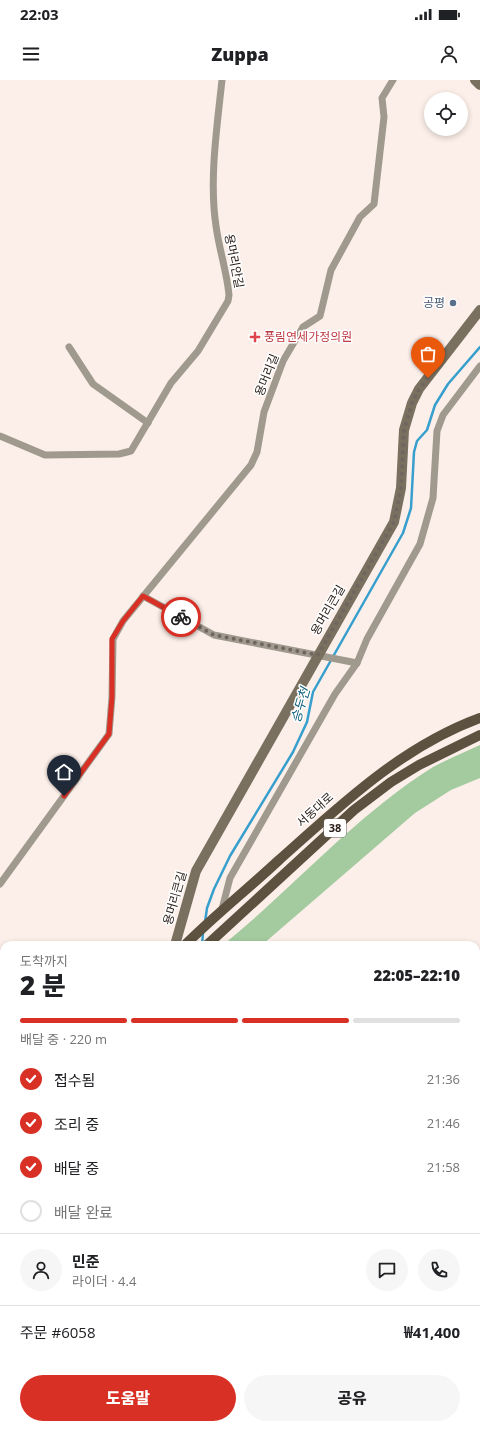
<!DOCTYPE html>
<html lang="ko">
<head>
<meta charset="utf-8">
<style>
	:root { --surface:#fff; --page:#f6f6f6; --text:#202124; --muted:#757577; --line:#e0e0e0; --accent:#d93025 }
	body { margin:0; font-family:"Open Sans","Noto Sans KR",sans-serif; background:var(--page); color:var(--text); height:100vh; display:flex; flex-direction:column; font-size:15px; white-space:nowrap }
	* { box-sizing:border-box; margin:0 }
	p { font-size:13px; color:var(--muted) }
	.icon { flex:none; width:22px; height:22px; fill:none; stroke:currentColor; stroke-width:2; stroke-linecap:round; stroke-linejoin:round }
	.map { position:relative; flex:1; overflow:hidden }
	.details { position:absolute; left:0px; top:861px; width:480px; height:488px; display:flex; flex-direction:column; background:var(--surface); border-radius:12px 12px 0 0; box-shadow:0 2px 6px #0003 }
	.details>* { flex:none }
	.controls { position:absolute; left:424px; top:12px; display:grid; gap:8px }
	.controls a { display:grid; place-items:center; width:44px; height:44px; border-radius:50%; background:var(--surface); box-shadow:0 2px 6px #0003; font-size:20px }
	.pin { position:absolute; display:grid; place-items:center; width:34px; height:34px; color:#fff; margin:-41px -17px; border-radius:50% 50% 50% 0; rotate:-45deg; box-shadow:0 0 4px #0007 }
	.pin .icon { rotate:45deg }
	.courier { position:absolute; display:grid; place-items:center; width:40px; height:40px; margin:-20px; border:3px solid #d93025; border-radius:50%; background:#fff; color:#222; box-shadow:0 1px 5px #0007 }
	.overview em { font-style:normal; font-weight:800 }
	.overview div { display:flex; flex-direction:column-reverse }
	.overview { display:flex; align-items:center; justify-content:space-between; height:68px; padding:0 20px }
	h1 { font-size:26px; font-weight:800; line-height:30px }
	.bar { display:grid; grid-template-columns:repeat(4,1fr); gap:6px 4px; align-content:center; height:48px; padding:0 20px }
	.bar i { height:5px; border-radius:3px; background:var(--line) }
	.bar .on { background:var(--accent) }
	.bar p { grid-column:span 4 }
	.line { display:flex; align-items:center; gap:10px; padding:0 20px; border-top:1px solid var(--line) }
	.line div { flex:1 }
	.round { display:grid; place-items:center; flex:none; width:42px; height:42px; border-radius:21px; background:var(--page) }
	ol { padding:0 20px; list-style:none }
	li { display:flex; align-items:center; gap:12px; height:44px }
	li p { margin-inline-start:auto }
	li .icon { padding:4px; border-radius:50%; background:var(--accent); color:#fff; stroke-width:4 }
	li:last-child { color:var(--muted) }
	li i { width:22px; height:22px; border:2px solid var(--line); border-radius:50% }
	.cta { display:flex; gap:8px; margin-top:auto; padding:8px 20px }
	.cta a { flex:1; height:46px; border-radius:24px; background:var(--accent); color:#fff; font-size:16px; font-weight:800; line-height:46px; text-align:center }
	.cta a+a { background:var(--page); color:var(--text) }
	.status { display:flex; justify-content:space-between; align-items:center; height:28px; padding:0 20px; background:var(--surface); direction:ltr }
	.status svg { height:11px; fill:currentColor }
	header { display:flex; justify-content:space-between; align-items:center; height:52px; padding:0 20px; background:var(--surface); font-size:18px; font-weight:800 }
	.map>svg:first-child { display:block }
	.green { fill:#a3cb9f }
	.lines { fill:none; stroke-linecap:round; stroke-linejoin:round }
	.stream { stroke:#379fcd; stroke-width:2.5 }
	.street { stroke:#a09a8e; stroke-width:7 }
	.secondary { stroke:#79705f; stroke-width:10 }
	.primary { stroke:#5d523f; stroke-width:10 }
	.done { stroke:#716560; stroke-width:4; stroke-dasharray:0 7.2 }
	.route { stroke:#d93025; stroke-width:5 }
	.service-dot { fill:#5c6f8a; stroke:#fff; stroke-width:1.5 }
	.health-dot { fill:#e0444e; stroke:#fff; stroke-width:1.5 }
	.labels { text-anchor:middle; stroke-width:3; stroke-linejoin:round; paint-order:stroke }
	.shield { fill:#fff; stroke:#675f5c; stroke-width:1 }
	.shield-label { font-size:11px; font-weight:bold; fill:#261b16 }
	.street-label { font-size:12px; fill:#261b16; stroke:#fff }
	.service-label { font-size:12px; fill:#4e5e75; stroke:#fff; text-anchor:end }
	.health-label { font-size:12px; fill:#be3a42; stroke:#fff; text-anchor:start }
	.water-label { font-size:13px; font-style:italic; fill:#085b7a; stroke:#fff }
</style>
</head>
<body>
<div class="status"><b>22:03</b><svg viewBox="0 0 49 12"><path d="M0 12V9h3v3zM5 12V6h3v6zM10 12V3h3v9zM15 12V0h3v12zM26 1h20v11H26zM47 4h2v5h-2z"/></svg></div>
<header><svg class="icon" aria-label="menu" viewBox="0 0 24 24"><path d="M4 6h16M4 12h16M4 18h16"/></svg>Zuppa<svg class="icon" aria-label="person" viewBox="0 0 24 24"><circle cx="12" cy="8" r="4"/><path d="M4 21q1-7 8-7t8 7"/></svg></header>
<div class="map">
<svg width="480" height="1349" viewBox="0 0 480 1349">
	<rect width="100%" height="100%" fill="#fcefe9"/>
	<path class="green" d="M480,665v33l-29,12 -36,23 -153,132h-39c71,-58 132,-129 210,-178 15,-8 32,-15 47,-22z"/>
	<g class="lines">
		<g class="stream">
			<path d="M205,842l2,-14 7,-19 16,-33 63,-104 14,-30 6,-30 90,-159 8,-25 3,-56 3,-11 10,-11 8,-25 13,-21 32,-37"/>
			<path d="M202,865l1,-12"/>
			<path d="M73,1349l5,-4"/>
		</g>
		<g class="street">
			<path d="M69,267l24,37 55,39"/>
			<path d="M0,356l45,19 74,-1 12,-3 40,-68 27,-32 30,-50 1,-6c-2,-23 -10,-46 -13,-69 -7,-46 1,-99 6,-146"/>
			<path d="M143,516l71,39 143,28"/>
			<path d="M0,804l109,-150 3,-37 1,-58 10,-18 128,-156 6,-13 7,-40 19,-51 20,-34 17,-11 11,-46 29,-53 14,-13 10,-87 -2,-19 11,-18"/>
			<path d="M222,829l8,-31 105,-184 22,-31 10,-24 53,-95 13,-46 4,-67 6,-16 37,-49"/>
			<path d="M0,961h4"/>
			<path d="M476,1046l4,2"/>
			<path d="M476,1123l4,-6"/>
			<path d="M476,1129l4,3"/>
			<path d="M0,1241l4,1"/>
			<path d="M476,1260h4"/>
			<path d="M476,1337l4,1"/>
			<path d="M48,1349l4,-4"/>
			<path d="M223,1349l1,-4"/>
			<path d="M386,1349v-4"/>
		</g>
		<g class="secondary">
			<path d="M475,0l5,5"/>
			<path d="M175,865l21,-74 198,-349 7,-34 3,-58 8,-27 7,-14 61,-79"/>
		</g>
		<g class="primary">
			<path d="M185,865c30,-30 63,-56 94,-85 62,-55 122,-113 201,-142"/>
			<path d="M207,865l147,-135 37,-28 28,-17 61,-30"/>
			<path d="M0,1031l4,-3"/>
			<path d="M0,1052l4,-3"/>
		</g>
	</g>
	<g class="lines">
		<path class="done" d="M181,537l33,18 104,20 76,-133 7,-34 3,-58 8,-27 7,-14 9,-11"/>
		<path class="route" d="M64,716l45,-62 3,-37v-58l11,-18 20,-25 38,21"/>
	</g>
	<circle class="service-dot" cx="453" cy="223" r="4"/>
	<path class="health-dot" d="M253 251h4v4h4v4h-4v4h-4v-4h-4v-4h4z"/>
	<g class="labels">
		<rect class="shield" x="324" y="739" width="22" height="18" rx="3"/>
		<g class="shield-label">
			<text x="335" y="752">38</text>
		</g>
		<g class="street-label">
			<text transform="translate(234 181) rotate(79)" y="4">용머리안길</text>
			<text transform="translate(267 295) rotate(-68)" y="4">용머리길</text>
			<text transform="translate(328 530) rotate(-60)" y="4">용머리큰길</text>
			<text transform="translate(315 730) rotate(-42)" y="4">서동대로</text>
			<text transform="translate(175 818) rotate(-74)" y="4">용머리큰길</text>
		</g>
		<g class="service-label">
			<text x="445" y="227">공평</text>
		</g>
		<g class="health-label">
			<text x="264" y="261">풍림연세가정의원</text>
		</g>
		<g class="water-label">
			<text transform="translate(300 625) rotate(-73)" y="5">승두천</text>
		</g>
	</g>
</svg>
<div class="controls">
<a><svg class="icon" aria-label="locate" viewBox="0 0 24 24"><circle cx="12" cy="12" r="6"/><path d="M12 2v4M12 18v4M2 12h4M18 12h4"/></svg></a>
</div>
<div class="pin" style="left:428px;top:298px;background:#ea580c"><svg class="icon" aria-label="bag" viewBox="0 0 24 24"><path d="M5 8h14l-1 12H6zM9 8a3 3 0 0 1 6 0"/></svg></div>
<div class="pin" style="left:64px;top:716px;background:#1f2937"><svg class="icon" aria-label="home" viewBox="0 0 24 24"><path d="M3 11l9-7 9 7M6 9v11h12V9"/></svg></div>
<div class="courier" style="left:181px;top:537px"><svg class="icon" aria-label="bike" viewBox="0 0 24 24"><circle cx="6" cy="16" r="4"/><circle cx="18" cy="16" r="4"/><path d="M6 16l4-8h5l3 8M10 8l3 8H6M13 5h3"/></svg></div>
<section class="details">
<div class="overview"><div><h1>2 분</h1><p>도착까지</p></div><em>22:05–22:10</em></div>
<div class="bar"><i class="on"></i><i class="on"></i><i class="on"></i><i></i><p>배달 중 · 220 m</p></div>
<ol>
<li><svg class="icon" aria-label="check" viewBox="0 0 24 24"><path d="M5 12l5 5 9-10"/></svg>접수됨<p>21:36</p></li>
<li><svg class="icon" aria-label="check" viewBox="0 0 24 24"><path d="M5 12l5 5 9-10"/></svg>조리 중<p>21:46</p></li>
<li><svg class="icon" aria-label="check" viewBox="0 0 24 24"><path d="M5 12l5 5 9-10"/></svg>배달 중<p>21:58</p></li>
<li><i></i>배달 완료</li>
</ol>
<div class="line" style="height:72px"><a class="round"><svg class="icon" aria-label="person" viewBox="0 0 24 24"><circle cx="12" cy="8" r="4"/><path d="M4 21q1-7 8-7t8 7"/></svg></a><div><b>민준</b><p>라이더 · 4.4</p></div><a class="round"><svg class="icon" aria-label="chat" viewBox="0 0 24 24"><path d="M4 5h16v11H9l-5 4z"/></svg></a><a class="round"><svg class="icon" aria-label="phone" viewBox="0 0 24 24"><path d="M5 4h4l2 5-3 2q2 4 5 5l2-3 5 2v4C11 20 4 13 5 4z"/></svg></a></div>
<div class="line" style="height:52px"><div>주문 #6058</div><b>₩41,400</b></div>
<div class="cta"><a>도움말</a><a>공유</a></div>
</section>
</div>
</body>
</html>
